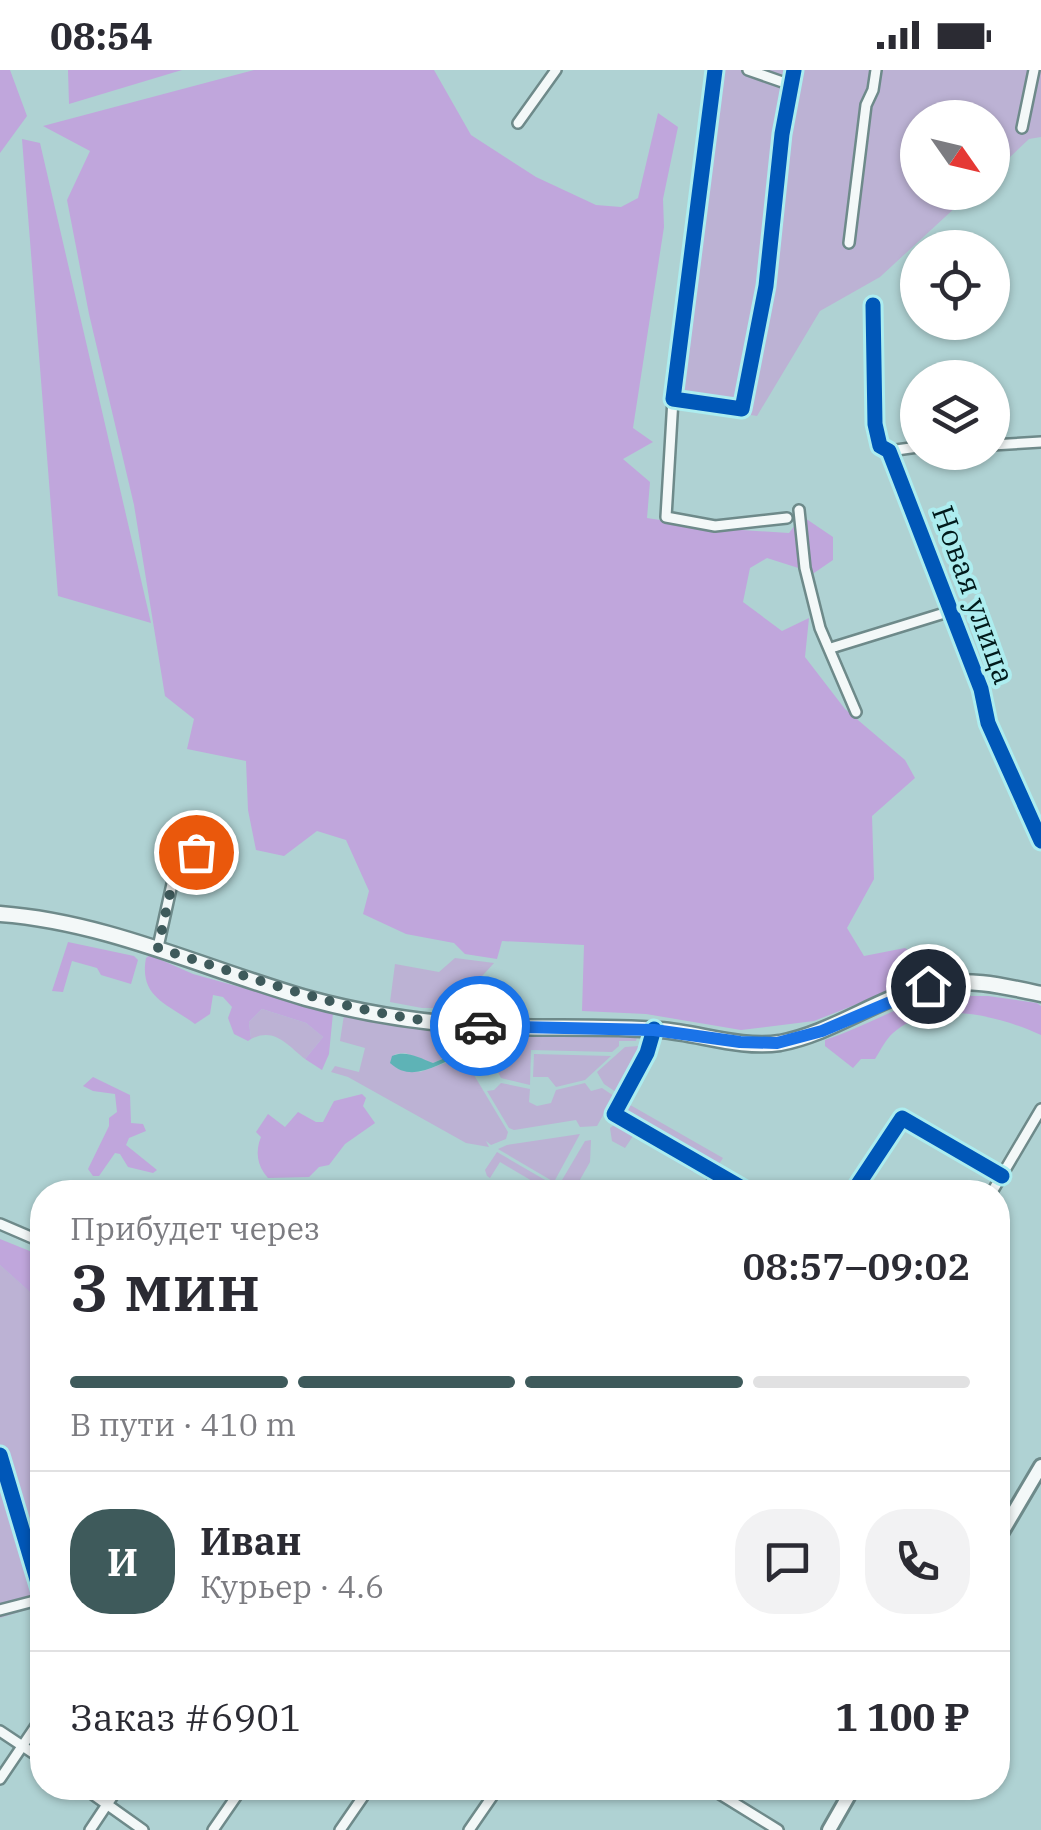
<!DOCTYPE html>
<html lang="ru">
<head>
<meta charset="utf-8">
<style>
	:root { --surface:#fff; --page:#f2f2f3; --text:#2b2b33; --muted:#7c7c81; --line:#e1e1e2; --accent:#3e5a5b }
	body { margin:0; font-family:"IBM Plex Serif",serif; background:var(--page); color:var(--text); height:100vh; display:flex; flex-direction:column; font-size:38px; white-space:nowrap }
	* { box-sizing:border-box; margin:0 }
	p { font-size:32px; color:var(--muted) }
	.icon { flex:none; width:55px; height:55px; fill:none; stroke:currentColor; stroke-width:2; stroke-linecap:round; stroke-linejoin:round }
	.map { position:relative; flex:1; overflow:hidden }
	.side { position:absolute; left:30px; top:1110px; width:980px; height:620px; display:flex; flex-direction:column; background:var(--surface); border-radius:40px; box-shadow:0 2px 8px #0004 }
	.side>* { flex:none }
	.needle { width:65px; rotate:124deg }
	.tools { position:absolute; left:900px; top:30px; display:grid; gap:20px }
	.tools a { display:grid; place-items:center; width:110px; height:110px; border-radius:50%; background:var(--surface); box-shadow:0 2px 8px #0004; font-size:50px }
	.pin { position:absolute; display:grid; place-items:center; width:85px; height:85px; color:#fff; margin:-42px; border:5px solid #fff; border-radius:50%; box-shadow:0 2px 10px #0007 }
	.courier { position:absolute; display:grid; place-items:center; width:100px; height:100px; margin:-50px; border:8px solid #1a73e8; border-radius:50%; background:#fff; color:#222; box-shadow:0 2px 12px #0007 }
	.headline em { font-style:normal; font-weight:600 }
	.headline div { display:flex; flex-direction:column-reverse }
	.headline { display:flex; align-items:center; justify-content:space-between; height:170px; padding:0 40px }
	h1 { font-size:65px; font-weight:600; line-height:75px }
	.bar { display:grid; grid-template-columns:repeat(4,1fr); gap:15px 10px; align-content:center; height:120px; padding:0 40px }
	.bar i { height:12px; border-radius:8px; background:var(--line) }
	.bar .selected { background:var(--accent) }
	.bar p { grid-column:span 4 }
	.line { display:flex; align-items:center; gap:25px; padding:0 40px; border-top:2px solid var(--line) }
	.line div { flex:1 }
	.round { display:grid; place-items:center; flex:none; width:105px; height:105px; border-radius:40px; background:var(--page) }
	.status { display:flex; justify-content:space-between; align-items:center; height:70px; padding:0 50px; background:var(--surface); direction:ltr }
	.status svg { height:28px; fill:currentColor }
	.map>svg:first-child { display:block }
	.green { fill:#bcb2d4; fill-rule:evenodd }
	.forest { fill:#c0a6dc }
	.water { fill:#5eb3b6 }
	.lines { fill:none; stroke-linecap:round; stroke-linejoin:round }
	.minor-casing { stroke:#6e8a8a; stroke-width:14 }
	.secondary-casing { stroke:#6e8a8a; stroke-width:18 }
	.primary-casing { stroke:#6e8a8a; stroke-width:19 }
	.minor { stroke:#f3f8f8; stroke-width:9 }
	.secondary { stroke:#f3f8f8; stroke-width:12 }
	.primary { stroke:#f3f8f8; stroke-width:14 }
	.cycleway-casing { stroke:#adedef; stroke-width:21 }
	.cycleway { stroke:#0057b8; stroke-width:15 }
	.done { stroke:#3e5a5b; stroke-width:10; stroke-dasharray:0 18 }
	.route { stroke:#1a73e8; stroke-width:12 }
	.labels { text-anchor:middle; stroke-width:8; stroke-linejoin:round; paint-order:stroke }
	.street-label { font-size:30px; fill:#011a1b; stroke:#adedef }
</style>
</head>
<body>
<div class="status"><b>08:54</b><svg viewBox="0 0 49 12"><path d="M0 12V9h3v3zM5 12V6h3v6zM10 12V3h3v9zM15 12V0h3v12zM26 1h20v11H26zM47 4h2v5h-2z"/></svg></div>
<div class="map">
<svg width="1041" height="1760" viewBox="0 0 1041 1760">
	<rect width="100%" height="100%" fill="#afd2d3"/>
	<g class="green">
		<path d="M718,0h323v67l-12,2 -36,34 -1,-55h-74v74l53,1 -91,84 -60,34 -63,105 -84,-13z"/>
		<path d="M455,888l39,5 -41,45h-31l-32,-6 5,-38 44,8z"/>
		<path d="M262,939l44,14 17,14 -18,22c-18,-14 -30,-32 -54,-20l-2,-17z"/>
		<path d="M344,945l140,21 153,1 -1,4h-17v5l-7,6 -81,-2 -1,35 -29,-7 -5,-10 -8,-3 -10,3 -4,7 34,57 -2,7 -15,6 -5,-4 3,6 -23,-4 -118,-66 -17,-5 4,-6 24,6 6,-24 -25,-7zM462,980l52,7 -49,-1 -45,16 -24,-4 -1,-14 10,-1 28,10z"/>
		<path d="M639,976l-1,4 -22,42 -12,-8 -7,-12 28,-25z"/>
		<path d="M534,984l77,2 -26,24 -29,7 -8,-10h-15z"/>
		<path d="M501,1013l29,6 -1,13 8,4 14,-3 5,-13 29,-7 6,8 11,-3 12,8 -17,30 -17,1 -4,-7 -62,10 -5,-2 -22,-37 7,-1z"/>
		<path d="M625,1032l98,56 -4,6 -8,2 -88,-51 -2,-7z"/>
		<path d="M623,1053l74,43 -4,6 -60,-36 -8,12 -13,-7 -2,-13 7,-5z"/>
		<path d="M580,1064l-26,48 -56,-33 9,-4z"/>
		<path d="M591,1070l-1,22 -17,30h-18l30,-51z"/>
		<path d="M497,1082l55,32 -3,7 -49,-29 -10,16 -3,-2 -2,-6z"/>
		<path d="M0,1195l42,38v302l-42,13z"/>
	</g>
	<g class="forest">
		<path d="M0,0h10l17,46 -27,37z"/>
		<path d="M68,0h114l-113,34z"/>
		<path d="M254,0h180l37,65 65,42 60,28 25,2 17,-9 20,-85 20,14 -15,72 1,28 -31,201 20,14 -30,17 27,23 -3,36 65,10 77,5 13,-17 31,21v23l-19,13 -47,-15 -17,10 -7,34 39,29 27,-13 -4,39 40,52 60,51 10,18 -43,38 2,63 -27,49 17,28 41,-8 17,12 -1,19 -107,42 -73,9 -95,-16 -64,-3 2,-66 -82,-4 -5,18 -32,-5 -11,-11 -48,-9 -43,-20 6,-23 -23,-51 -29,-9 -33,25 -28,-6 -8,-40 -2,-49 -59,-12 7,-30 -29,-23 -31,-191 -45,-191 -22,-114 23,-49 -47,-25z"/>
		<path d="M22,69l18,4 111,480 -93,-27z"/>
		<path d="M68,872l66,14 4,4 -7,24 -30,-9 -4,-7 -25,-7 -9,31 -11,-1z"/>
		<path d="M150,885l43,19 140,39 -4,41 -7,16 -17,-11 18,-22 -17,-14 -44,-14 -13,13 2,17 -3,2 -14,-7 -6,-16 4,-11 -9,-10 -10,-2 -3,19 -15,10c-29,-21 -56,-27 -49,-66z"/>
		<path d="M930,926h58l49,7 4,3v29c-42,-19 -108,-37 -148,-2 -7,6 -13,18 -18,26h-14l-8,9 -28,-22v-6c36,-12 69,-31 105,-44z"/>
		<path d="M93,1007l37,18 1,28 12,1 3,7 -17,7 -3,7 31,25 -4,3 -25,-6 -8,-13 -5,-1 -16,23h-6l-5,-7 21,-43v-8l8,-6 -2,-18 -22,-3 -10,-5z"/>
		<path d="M362,1024l4,4 -3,8 12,17 -30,21 -16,21 -10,2 -10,10 -41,1c-11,-12 -13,-27 -7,-41l-5,-5 12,-18 17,13 13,-15 18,10h7l11,-21z"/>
		<path d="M0,1169l42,17v47l-42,-38z"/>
	</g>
	<path class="water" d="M464,980h33l23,4c-18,9 -36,-1 -55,2 -25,3 -50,30 -75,7l2,-7c15,-6 27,2 41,7z"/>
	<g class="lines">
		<defs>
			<g id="minor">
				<path d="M715,0l-42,329 69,10 24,-123 16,-152 12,-64"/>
				<path d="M748,0l43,15"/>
				<path d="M518,53l38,-53"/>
				<path d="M1022,58l12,-58"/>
				<path d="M849,173l17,-138 7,-15 3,-20"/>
				<path d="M873,235l2,119 5,22 9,5 92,238 7,34 53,118"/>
				<path d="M673,329l-7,118 49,9 72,-8"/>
				<path d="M992,375l49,-3"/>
				<path d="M889,381l29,-4"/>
				<path d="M799,440l6,58 15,60 36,84"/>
				<path d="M831,578l120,-37"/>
				<path d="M158,877l18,-81 20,-14 15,-25"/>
				<path d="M654,959l-7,24 -33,61 135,78"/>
				<path d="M706,1122l12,-18"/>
				<path d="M853,1122l49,-74 100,58"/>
				<path d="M992,1122l49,-83"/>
				<path d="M0,1154l42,18"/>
				<path d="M0,1385l42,141"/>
				<path d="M0,1540l42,-11"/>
				<path d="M0,1661l42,28"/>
				<path d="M0,1709l42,-62"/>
				<path d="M84,1718l59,42"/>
				<path d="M710,1718l68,42"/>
				<path d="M90,1760l28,-42"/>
				<path d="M213,1760l29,-42"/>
				<path d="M340,1760l29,-42"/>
				<path d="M469,1760l29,-42"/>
			</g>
			<g id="secondary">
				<path d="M998,1469l43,-73"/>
				<path d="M829,1760l24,-42"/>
			</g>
			<path id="primary" d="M0,844c107,8 205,55 306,84 51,14 105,23 157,27 66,5 131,0 197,5 39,3 81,19 120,13 53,-10 97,-45 149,-57 38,-9 75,0 112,8"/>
		</defs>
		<use href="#minor" class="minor-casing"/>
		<use href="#secondary" class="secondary-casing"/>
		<use href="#primary" class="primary-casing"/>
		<use href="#minor" class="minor"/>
		<use href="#secondary" class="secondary"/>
		<use href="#primary" class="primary"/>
		<defs>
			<g id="cycleway">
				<path d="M715,0l-42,329 69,10 24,-123 16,-152 12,-64"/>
				<path d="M873,235l2,119 5,22 9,5 92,238 7,34 53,118"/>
				<path d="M654,959l-7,24 -33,61 135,78"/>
				<path d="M853,1122l49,-74 100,58"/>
				<path d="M0,1385l42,141"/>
			</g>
		</defs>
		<use href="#cycleway" class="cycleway-casing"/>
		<use href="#cycleway" class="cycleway"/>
	</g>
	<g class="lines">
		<path class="done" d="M196,782l-20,14 -18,82c110,35 205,71 322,78"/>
		<path class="route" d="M480,956l174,4 86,12 37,1 45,-12 106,-45"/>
	</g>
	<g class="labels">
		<g class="street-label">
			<text transform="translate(973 525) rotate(70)" y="10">Новая улица</text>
		</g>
	</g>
</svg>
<div class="tools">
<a><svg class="needle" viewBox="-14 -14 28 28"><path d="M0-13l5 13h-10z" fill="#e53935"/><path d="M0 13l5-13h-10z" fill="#7c7c81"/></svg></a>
<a><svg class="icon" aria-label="locate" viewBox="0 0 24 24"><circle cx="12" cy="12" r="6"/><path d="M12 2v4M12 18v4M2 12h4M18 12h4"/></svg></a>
<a><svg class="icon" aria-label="layers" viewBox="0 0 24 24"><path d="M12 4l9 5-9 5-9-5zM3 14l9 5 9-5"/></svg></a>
</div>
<div class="pin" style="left:196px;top:782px;background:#ea580c"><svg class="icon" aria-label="bag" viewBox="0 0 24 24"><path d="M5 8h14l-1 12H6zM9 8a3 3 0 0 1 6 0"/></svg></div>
<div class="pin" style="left:928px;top:916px;background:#1f2937"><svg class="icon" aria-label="home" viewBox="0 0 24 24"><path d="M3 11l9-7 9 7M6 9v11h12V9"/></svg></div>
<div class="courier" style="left:480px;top:956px"><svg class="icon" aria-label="car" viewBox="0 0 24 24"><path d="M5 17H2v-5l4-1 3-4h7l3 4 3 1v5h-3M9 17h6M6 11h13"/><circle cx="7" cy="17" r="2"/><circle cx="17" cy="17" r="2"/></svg></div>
<section class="side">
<div class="headline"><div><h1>3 мин</h1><p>Прибудет через</p></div><em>08:57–09:02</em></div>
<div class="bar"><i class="selected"></i><i class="selected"></i><i class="selected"></i><i></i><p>В пути · 410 m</p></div>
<div class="line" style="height:180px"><b class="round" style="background:var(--accent);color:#fff">И</b><div><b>Иван</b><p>Курьер · 4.6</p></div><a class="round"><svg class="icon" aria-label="chat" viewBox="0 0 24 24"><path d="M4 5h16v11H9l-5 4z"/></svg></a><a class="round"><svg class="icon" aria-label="phone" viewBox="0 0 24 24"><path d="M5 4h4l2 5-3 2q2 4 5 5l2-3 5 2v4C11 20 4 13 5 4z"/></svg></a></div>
<div class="line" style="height:130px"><div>Заказ #6901</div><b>1 100 ₽</b></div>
</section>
</div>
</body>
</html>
